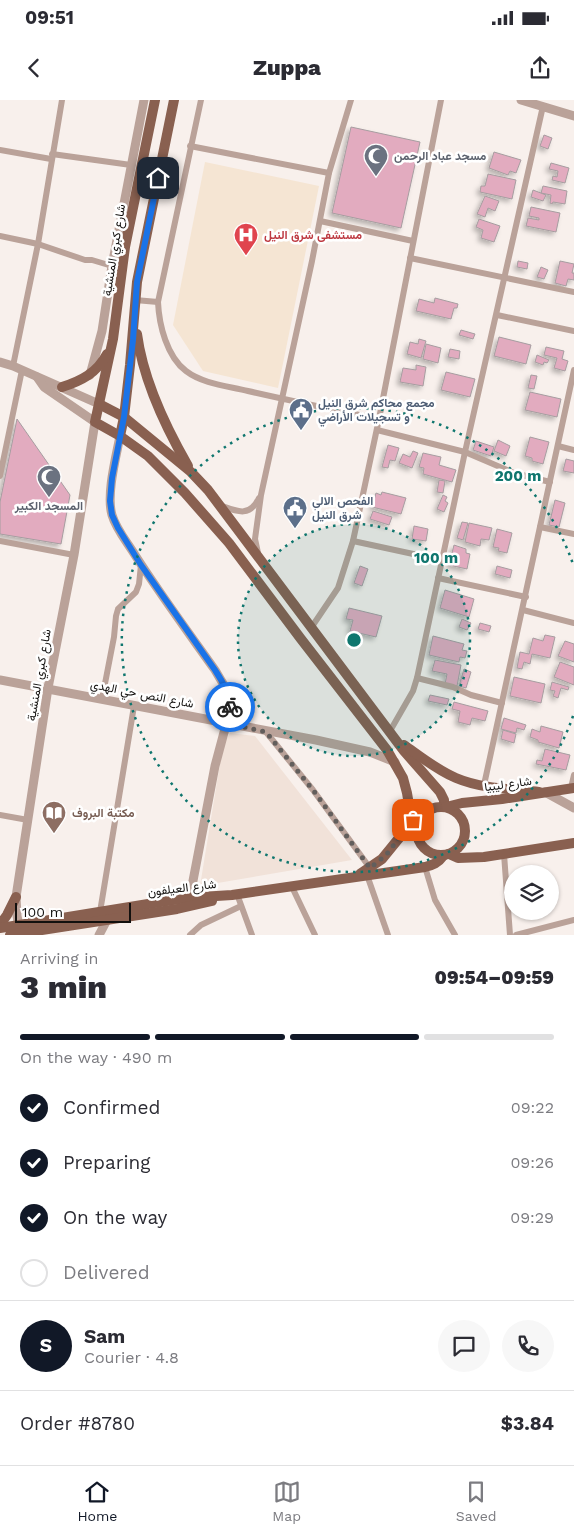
<!DOCTYPE html>
<html lang="en">
<head>
<meta charset="utf-8">
<style>
	:root { --surface:#fff; --page:#f7f7f7; --text:#2b2b33; --muted:#7c7c81; --line:#e1e1e2; --accent:#111827 }
	body { margin:0; font-family:"Work Sans",Vazirmatn,sans-serif; background:var(--page); color:var(--text); height:100vh; display:flex; flex-direction:column; font-size:19px; white-space:nowrap }
	* { box-sizing:border-box; margin:0 }
	p { font-size:16px; color:var(--muted) }
	.icon { flex:none; width:28px; height:28px; fill:none; stroke:currentColor; stroke-width:2; stroke-linecap:round; stroke-linejoin:round }
	.map { position:relative; height:835px; overflow:hidden }
	.drawer { display:flex; flex-direction:column; background:var(--surface); flex:1 }
	.drawer>* { flex:none }
	.tools { position:absolute; left:504px; top:765px; display:grid; gap:10px }
	.tools a { display:grid; place-items:center; width:55px; height:55px; border-radius:50%; background:var(--surface); box-shadow:0 1px 4px #0004; font-size:25px }
	.scale { position:absolute; left:15px; bottom:12px; width:116px; box-sizing:border-box; padding-left:5px; border:2px solid #12100e; border-top:0; font-size:14px; line-height:18px; white-space:nowrap; color:#12100e; -webkit-text-stroke:4px #fff; paint-order:stroke }
	.pin { position:absolute; display:grid; place-items:center; width:42px; height:42px; color:#fff; margin:-21px; border-radius:10px; box-shadow:0 2px 8px #0006 }
	.courier { position:absolute; display:grid; place-items:center; width:50px; height:50px; margin:-25px; border:4px solid #1a73e8; border-radius:50%; background:#fff; color:#222; box-shadow:0 1px 6px #0007 }
	.headline em { font-style:normal; font-weight:800 }
	.headline div { display:flex; flex-direction:column-reverse }
	.headline { display:flex; align-items:center; justify-content:space-between; height:85px; padding:0 20px }
	h1 { font-size:32px; font-weight:800; line-height:38px }
	.bar { display:grid; grid-template-columns:repeat(4,1fr); gap:8px 5px; align-content:center; height:60px; padding:0 20px }
	.bar i { height:6px; border-radius:4px; background:var(--line) }
	.bar .selected { background:var(--accent) }
	.bar p { grid-column:span 4 }
	.line { display:flex; align-items:center; gap:12px; padding:0 20px; border-top:1px solid var(--line) }
	.line div { flex:1 }
	.round { display:grid; place-items:center; flex:none; width:52px; height:52px; border-radius:26px; background:var(--page) }
	ol { padding:0 20px; list-style:none }
	li { display:flex; align-items:center; gap:15px; height:55px }
	li p { margin-inline-start:auto }
	li .icon { padding:5px; border-radius:50%; background:var(--accent); color:#fff; stroke-width:4 }
	li:last-child { color:var(--muted) }
	li i { width:28px; height:28px; border:2px solid var(--line); border-radius:50% }
	.status { display:flex; justify-content:space-between; align-items:center; height:35px; padding:0 25px; background:var(--surface); direction:ltr }
	.status svg { height:14px; fill:currentColor }
	header { display:flex; justify-content:space-between; align-items:center; height:65px; padding:0 20px; background:var(--surface); font-size:22px; font-weight:800 }
	.menu { display:flex; justify-content:space-around; align-items:center; height:70px; border-top:1px solid var(--line); background:var(--surface); font-size:14px; color:var(--muted) }
	.menu a { display:grid; justify-items:center; gap:2px }
	.menu .selected { color:var(--accent) }
	.map>svg:first-child { display:block }
	.built { fill:#f1e2d9 }
	.medical { fill:#f5e5d3 }
	.building { fill:#e2abbf; stroke:#a69da0; filter:url(#shadow) }
	.lines { fill:none; stroke-linecap:round; stroke-linejoin:round }
	.minor { stroke:#baa299; stroke-width:6 }
	.tertiary { stroke:#baa299; stroke-width:9 }
	.primary { stroke:#896050; stroke-width:10 }
	.done { stroke:#625e5c; stroke-width:5; stroke-dasharray:0 9 }
	.route { stroke:#1a73e8; stroke-width:6 }
	.ring { fill:none; stroke:#0f766e; stroke-width:2.5; stroke-dasharray:2.5 5 }
	.labels { text-anchor:middle; stroke-width:5; stroke-linejoin:round; paint-order:stroke }
	.worship-label { font-size:12px; font-weight:bold; fill:#5b616d; stroke:#fff; text-anchor:start }
	.health-label { font-size:12px; font-weight:bold; fill:#be3a42; stroke:#fff; text-anchor:start }
	.street-label { font-size:12px; fill:#12100e; stroke:#fff }
	.service-label { font-size:12px; font-weight:bold; fill:#4e5e75; stroke:#fff; text-anchor:start }
	.education-label { font-size:12px; font-weight:bold; fill:#785e54; stroke:#fff; text-anchor:start }
	.centre { fill:#0f766e; stroke:#fff; stroke-width:2.5 }
	.ring-label { font-size:15px; text-anchor:middle; font-weight:bold; fill:#0f766e; stroke:#fff; stroke-width:5; stroke-linejoin:round; paint-order:stroke }
</style>
</head>
<body>
<div class="status"><b>09:51</b><svg viewBox="0 0 49 12"><path d="M0 12V9h3v3zM5 12V6h3v6zM10 12V3h3v9zM15 12V0h3v12zM26 1h20v11H26zM47 4h2v5h-2z"/></svg></div>
<header><svg class="icon" aria-label="back" viewBox="0 0 24 24"><path d="M15 5l-7 7 7 7"/></svg>Zuppa<svg class="icon" aria-label="share" viewBox="0 0 24 24"><path d="M12 15V3M7 8l5-5 5 5M5 13v7h14v-7"/></svg></header>
<div class="map">
<svg width="574" height="835" viewBox="0 0 574 835">
	<defs>
		<filter id="shadow"><feDropShadow dx="-3" dy="3" stdDeviation="2.5" flood-color="#0004"/></filter>
	</defs>
	<rect width="100%" height="100%" fill="#f8f0ec"/>
	<path class="built" d="M230,633l25,3 97,124 -152,26 23,-141z"/>
	<path class="medical" d="M205,62l114,24 -41,202 -75,-17 -30,-46z"/>
	<g class="building">
		<path d="M351,27l69,15 -19,86 -69,-15z"/>
		<path d="M544,35l8,3 -4,11 -8,-3z"/>
		<path d="M494,52l27,8 -5,13 -6,-2 -2,4 -19,-7z"/>
		<path d="M551,63l18,5 -4,15 -13,-3 1,-4 4,1 1,-6 -9,-2z"/>
		<path d="M488,74l28,6 -4,19 -32,-7 1,-6h4z"/>
		<path d="M543,86l24,5 -2,13 -12,-2 -1,2 -2,-1 1,-8 -10,-2z"/>
		<path d="M533,90l13,5 -3,6 -12,-4z"/>
		<path d="M485,96l14,5 -4,10 -7,-3 -3,9 -8,-3z"/>
		<path d="M531,107l29,6 -4,19 -30,-6 2,-8 11,2v-2l-10,-2z"/>
		<path d="M479,119l21,7 -6,16 -13,-4 2,-8 -7,-3z"/>
		<path d="M518,161l10,2 -1,6 -10,-2z"/>
		<path d="M560,161l14,3 -2,9h2v7l-6,-1 -2,7 -11,-3z"/>
		<path d="M541,167l7,3 -4,9 -7,-2z"/>
		<path d="M435,198l23,6 -1,4h-3l-3,11 -35,-8 3,-12 15,4z"/>
		<path d="M461,230l14,4 -2,5 -14,-4z"/>
		<path d="M499,237l32,8 -5,19 -32,-8z"/>
		<path d="M419,239l7,2 -5,17 -14,-4 3,-12 8,2z"/>
		<path d="M426,244l15,4 -3,15 -15,-4z"/>
		<path d="M546,247l18,4 -2,8 6,2 -3,10 -11,-3 3,-10 -13,-3z"/>
		<path d="M450,249l10,2 -1,8 -11,-2z"/>
		<path d="M537,255l12,5 -2,3 -3,-1 -1,3 -8,-3z"/>
		<path d="M416,265l10,2 -3,19 -23,-4 3,-14 13,2z"/>
		<path d="M446,272l29,7 -5,18 -29,-7z"/>
		<path d="M531,275l6,1 -3,13 -6,-1z"/>
		<path d="M530,292l31,7 -4,18 -32,-7z"/>
		<path d="M17,319l53,76 -9,49 -61,-10v-32z"/>
		<path d="M530,337l19,5 -6,22 -11,-3v-3l-7,-2z"/>
		<path d="M498,340l12,6 -4,10 -12,-5z"/>
		<path d="M476,341l18,6 -3,9 -18,-6z"/>
		<path d="M388,345l11,3 -4,13 -5,-1 -2,8 -6,-1z"/>
		<path d="M413,351l5,2 -6,15 -13,-5 4,-9 7,3z"/>
		<path d="M423,353l18,4 -2,8 17,5 -4,12 -29,-8 1,-6 -5,-1z"/>
		<path d="M566,359l8,2v12l-11,-2z"/>
		<path d="M439,380l6,1 -2,12 -6,-1z"/>
		<path d="M382,392l24,6 -5,16 -29,-7 4,-14 5,2z"/>
		<path d="M443,395l4,2 -2,4 3,2 -4,9 -7,-3z"/>
		<path d="M555,400l10,3 -6,24 -10,-2z"/>
		<path d="M373,411l19,6 -3,8 -19,-6z"/>
		<path d="M462,422l6,1 -5,17 -6,-2z"/>
		<path d="M469,423l23,5 -3,12 -8,-1 -1,7 -15,-4z"/>
		<path d="M414,426l14,3 -2,12 -14,-2z"/>
		<path d="M497,429l15,4 -5,20 -9,-2 1,-3 -6,-1z"/>
		<path d="M454,445l12,4v4l4,1 -3,15 -18,-4z"/>
		<path d="M360,466l8,3 -6,17 -8,-3z"/>
		<path d="M497,466l15,4 -2,8 -15,-4z"/>
		<path d="M445,490l29,9 -5,18 -29,-9z"/>
		<path d="M349,508l33,8 -6,21 -26,-6 3,-11 -7,-1z"/>
		<path d="M462,519l9,4 -4,7 -8,-3z"/>
		<path d="M480,523l11,3 -2,6 -11,-3z"/>
		<path d="M545,535l10,2 -5,21 -18,-4 -2,10 -6,-2 -2,7 -5,-1 3,-16 9,2 4,-16 10,3z"/>
		<path d="M433,536l31,8 -2,6 5,1 -2,7 -5,-1 -1,5 -30,-7z"/>
		<path d="M565,541l9,3v18l-16,-6z"/>
		<path d="M435,560l26,5 -4,21 -12,-2 2,-10 -15,-3z"/>
		<path d="M560,562l14,5v18l-20,-8z"/>
		<path d="M464,569l7,3 -5,16 -7,-2z"/>
		<path d="M514,577l31,7 -4,19 -31,-7z"/>
		<path d="M552,582l17,5 -1,3 -7,-2 -3,10 -5,-2 2,-5 -5,-1z"/>
		<path d="M430,595l19,4 -2,6 -19,-4z"/>
		<path d="M454,602l34,9 -3,10 -13,-3 -2,7 -12,-3 2,-11 -8,-2z"/>
		<path d="M504,618l22,7 -2,5 -7,-2 -1,5 -15,-4z"/>
		<path d="M541,626l22,6 -4,16 -21,-6v-2l-8,-3 2,-8 8,3z"/>
		<path d="M503,630l13,4 -2,9 -13,-4z"/>
		<path d="M545,649l25,6 -4,15 -30,-6 1,-4 5,1z"/>
	</g>
	<g class="lines">
		<g class="minor">
			<path d="M201,0l-43,202c1,23 9,55 28,69 17,13 42,15 62,20 44,10 87,19 131,28"/>
			<path d="M190,46l139,27"/>
			<path d="M0,50l51,9"/>
			<path d="M52,54l79,11"/>
			<path d="M320,121l93,20"/>
			<path d="M0,136l38,8 47,16h7l20,6"/>
			<path d="M410,158l164,34"/>
			<path d="M135,200l23,2"/>
			<path d="M497,215l77,16"/>
			<path d="M13,266l25,-122 24,-144"/>
			<path d="M377,330l88,22 49,21 36,9"/>
			<path d="M558,346l16,4"/>
			<path d="M0,376l22,-106"/>
			<path d="M222,406c16,6 28,11 37,-8"/>
			<path d="M540,427l34,7"/>
			<path d="M0,441l74,14"/>
			<path d="M353,441l88,19"/>
			<path d="M258,453l-3,-14 6,-44 51,-234 17,-88 22,-73"/>
			<path d="M438,478l88,19"/>
			<path d="M523,510l51,13"/>
			<path d="M311,528l27,-40 15,-47 26,-122 62,-319"/>
			<path d="M417,578l36,9 18,8 31,8"/>
			<path d="M102,599l12,-62 2,-21 2,-7 18,-17 3,-8 2,-19"/>
			<path d="M390,631l23,-40 4,-13 48,-226 78,-346"/>
			<path d="M266,632l47,58 57,78"/>
			<path d="M484,685l90,-415"/>
			<path d="M571,688l3,-13"/>
			<path d="M0,715l28,5"/>
			<path d="M504,754l6,81"/>
			<path d="M425,767l10,33 20,35"/>
			<path d="M367,775l21,60"/>
			<path d="M292,787l23,48"/>
			<path d="M237,794l15,41"/>
			<path d="M100,812l34,-206"/>
			<path d="M190,835l11,-10 40,-19"/>
			<path d="M516,835l58,-15"/>
		</g>
		<g class="tertiary">
			<path d="M521,0l53,16"/>
			<path d="M0,262l13,4 86,38"/>
			<path d="M90,275l12,-44 10,-65 32,-166"/>
			<path d="M120,336c-4,21 -14,59 -8,79 4,14 15,27 23,40 25,39 53,77 80,115l10,17 4,11 1,12 -15,56 -23,120 -9,15"/>
			<path d="M0,580l316,60 54,12 25,10"/>
			<path d="M545,692l29,16"/>
			<path d="M20,831l-3,-15 -1,-19 32,-209 26,-133 21,-133 -51,-35 -7,-10"/>
			<path d="M99,835l8,-15"/>
		</g>
		<g class="primary">
			<path d="M155,0l-30,147 -12,92 -18,83 25,14 28,20 37,37 44,50 72,96 86,111 16,28 4,15 4,24 6,7"/>
			<path d="M137,234c6,46 28,92 51,132"/>
			<path d="M62,287c19,-6 35,-14 45,-33"/>
			<path d="M99,304l25,13 67,55 17,18 196,261 36,41 4,8v7"/>
			<path d="M120,336l4,-19 6,-52 7,-83 37,-182"/>
			<path d="M404,645c17,12 33,25 52,33 26,11 56,11 83,14"/>
			<circle cx="441" cy="731" r="24"/>
			<path d="M446,707l16,-4 40,-4 72,-11"/>
			<path d="M449,754l9,4 26,-1 90,-14"/>
			<path d="M360,774l22,-15 22,-27 13,-7"/>
			<path d="M0,825l7,-10 9,-18"/>
			<path d="M0,828l185,-30 47,-3 193,-28c8,-2 13,-4 18,-11"/>
			<path d="M10,835l167,-26 35,-8"/>
		</g>
	</g>
	<g class="lines">
		<path class="done" d="M230,607l-4,16 40,9 47,58 57,78 16,-13 18,-23 13,-7 -4,-5"/>
		<path class="route" d="M158,78l-21,104 -4,58 -9,77 -12,61 -2,23 2,14 6,13 23,37 74,105c8,12 14,23 15,37"/>
	</g>
	<circle cx="354" cy="540" r="116" fill="#0f766e" fill-opacity=".12"/>
	<g class="ring">
		<circle cx="354" cy="540" r="116"/>
		<path d="M573 616A232 232 0 1 1 573 464"/>
	</g>
	<defs>
		<symbol id="mosque-pin" viewBox="-11 -11 22 30"><path d="M0 17L-7.5 6A9.5 9.5 0 1 1 7.5 6Z" fill="#6b7280" stroke="#fff"/><path d="M3.5-4.9A6 6 0 1 0 3.5 4.9A5 5 0 1 1 3.5-4.9Z" fill="#fff"/></symbol>
		<symbol id="hospital-pin" viewBox="-11 -11 22 30"><path d="M0 17L-7.5 6A9.5 9.5 0 1 1 7.5 6Z" fill="#e0444e" stroke="#fff"/><path d="M-5-5h3v3.5h4V-5h3V5h-3V1.5h-4V5h-3Z" fill="#fff"/></symbol>
		<symbol id="civic-pin" viewBox="-11 -11 22 30"><path d="M0 17L-7.5 6A9.5 9.5 0 1 1 7.5 6Z" fill="#5c6f8a" stroke="#fff"/><path d="M-.6-6.5H3V-4.5H.6V-3L4-1V1h2V6H-6V1h2V-1L-.6-3ZM-1.2 2.5V6h2.4V2.5Z" fill="#fff"/></symbol>
		<symbol id="library-pin" viewBox="-11 -11 22 30"><path d="M0 17L-7.5 6A9.5 9.5 0 1 1 7.5 6Z" fill="#8d6e63" stroke="#fff"/><path d="M-6-4Q-3-5.5-.7-3.5V5Q-3 3-6 4ZM6-4Q3-5.5 .7-3.5V5Q3 3 6 4Z" fill="#fff"/></symbol>
	</defs>
	<g fill-rule="evenodd">
		<use href="#mosque-pin" x="362" y="42" width="28" height="38"/>
		<use href="#hospital-pin" x="232" y="121" width="28" height="38"/>
		<use href="#civic-pin" x="287" y="296" width="28" height="38"/>
		<use href="#mosque-pin" x="35" y="363" width="28" height="38"/>
		<use href="#civic-pin" x="281" y="394" width="28" height="38"/>
		<use href="#library-pin" x="40" y="699" width="28" height="38"/>
	</g>
	<g class="labels">
		<g class="worship-label">
			<text x="394" y="60">مسجد عباد الرحمن</text>
			<text x="49" y="410" text-anchor="middle">المسجد الكبير</text>
		</g>
		<g class="health-label">
			<text x="264" y="139">مستشفى شرق النيل</text>
		</g>
		<g class="street-label">
			<text transform="translate(114 150) rotate(-81)" y="4">شارع كبري المنشية</text>
			<text transform="translate(39 575) rotate(-80)" y="4">شارع كبري المنشية</text>
			<text transform="translate(142 594) rotate(11)" y="4">شارع النص حي الهدي</text>
			<text transform="translate(508 684) rotate(-8)" y="4">شارع ليبيا</text>
			<text transform="translate(182 788) rotate(-7)" y="4">شارع العيلفون</text>
		</g>
		<g class="service-label">
			<text x="318" y="307">مجمع محاكم شرق النيل<tspan x="318" dy="14">و تسجيلات الأراضي</tspan></text>
			<text x="312" y="405">الفحص الالي<tspan x="312" dy="14">شرق النيل</tspan></text>
		</g>
		<g class="education-label">
			<text x="72" y="717">مكتبة البروف</text>
		</g>
	</g>
	<circle cx="354" cy="540" r="8" class="centre"/>
	<g class="ring-label">
		<text x="518" y="381">200 m</text>
		<text x="436" y="463">100 m</text>
	</g>
</svg>
<div class="tools">
<a><svg class="icon" aria-label="layers" viewBox="0 0 24 24"><path d="M12 4l9 5-9 5-9-5zM3 14l9 5 9-5"/></svg></a>
</div>
<div class="scale">100 m</div>
<div class="pin" style="left:413px;top:720px;background:#ea580c"><svg class="icon" aria-label="bag" viewBox="0 0 24 24"><path d="M5 8h14l-1 12H6zM9 8a3 3 0 0 1 6 0"/></svg></div>
<div class="pin" style="left:158px;top:78px;background:#1f2937"><svg class="icon" aria-label="home" viewBox="0 0 24 24"><path d="M3 11l9-7 9 7M6 9v11h12V9"/></svg></div>
<div class="courier" style="left:230px;top:607px"><svg class="icon" aria-label="bike" viewBox="0 0 24 24"><circle cx="6" cy="16" r="4"/><circle cx="18" cy="16" r="4"/><path d="M6 16l4-8h5l3 8M10 8l3 8H6M13 5h3"/></svg></div>
</div>
<section class="drawer">
<div class="headline"><div><h1>3 min</h1><p>Arriving in</p></div><em>09:54–09:59</em></div>
<div class="bar"><i class="selected"></i><i class="selected"></i><i class="selected"></i><i></i><p>On the way · 490 m</p></div>
<ol>
<li><svg class="icon" aria-label="check" viewBox="0 0 24 24"><path d="M5 12l5 5 9-10"/></svg>Confirmed<p>09:22</p></li>
<li><svg class="icon" aria-label="check" viewBox="0 0 24 24"><path d="M5 12l5 5 9-10"/></svg>Preparing<p>09:26</p></li>
<li><svg class="icon" aria-label="check" viewBox="0 0 24 24"><path d="M5 12l5 5 9-10"/></svg>On the way<p>09:29</p></li>
<li><i></i>Delivered</li>
</ol>
<div class="line" style="height:90px"><b class="round" style="background:var(--accent);color:#fff">S</b><div><b>Sam</b><p>Courier · 4.8</p></div><a class="round"><svg class="icon" aria-label="chat" viewBox="0 0 24 24"><path d="M4 5h16v11H9l-5 4z"/></svg></a><a class="round"><svg class="icon" aria-label="phone" viewBox="0 0 24 24"><path d="M5 4h4l2 5-3 2q2 4 5 5l2-3 5 2v4C11 20 4 13 5 4z"/></svg></a></div>
<div class="line" style="height:65px"><div>Order #8780</div><b>$3.84</b></div>
</section>
<nav class="menu">
<a class="selected"><svg class="icon" aria-label="home" viewBox="0 0 24 24"><path d="M3 11l9-7 9 7M6 9v11h12V9"/></svg>Home</a>
<a><svg class="icon" aria-label="map" viewBox="0 0 24 24"><path d="M3 6l6-2 6 2 6-2v14l-6 2-6-2-6 2zM9 4v14M15 6v14"/></svg>Map</a>
<a><svg class="icon" aria-label="saved" viewBox="0 0 24 24"><path d="M7 4h10v16l-5-4-5 4z"/></svg>Saved</a>
</nav>
</body>
</html>
